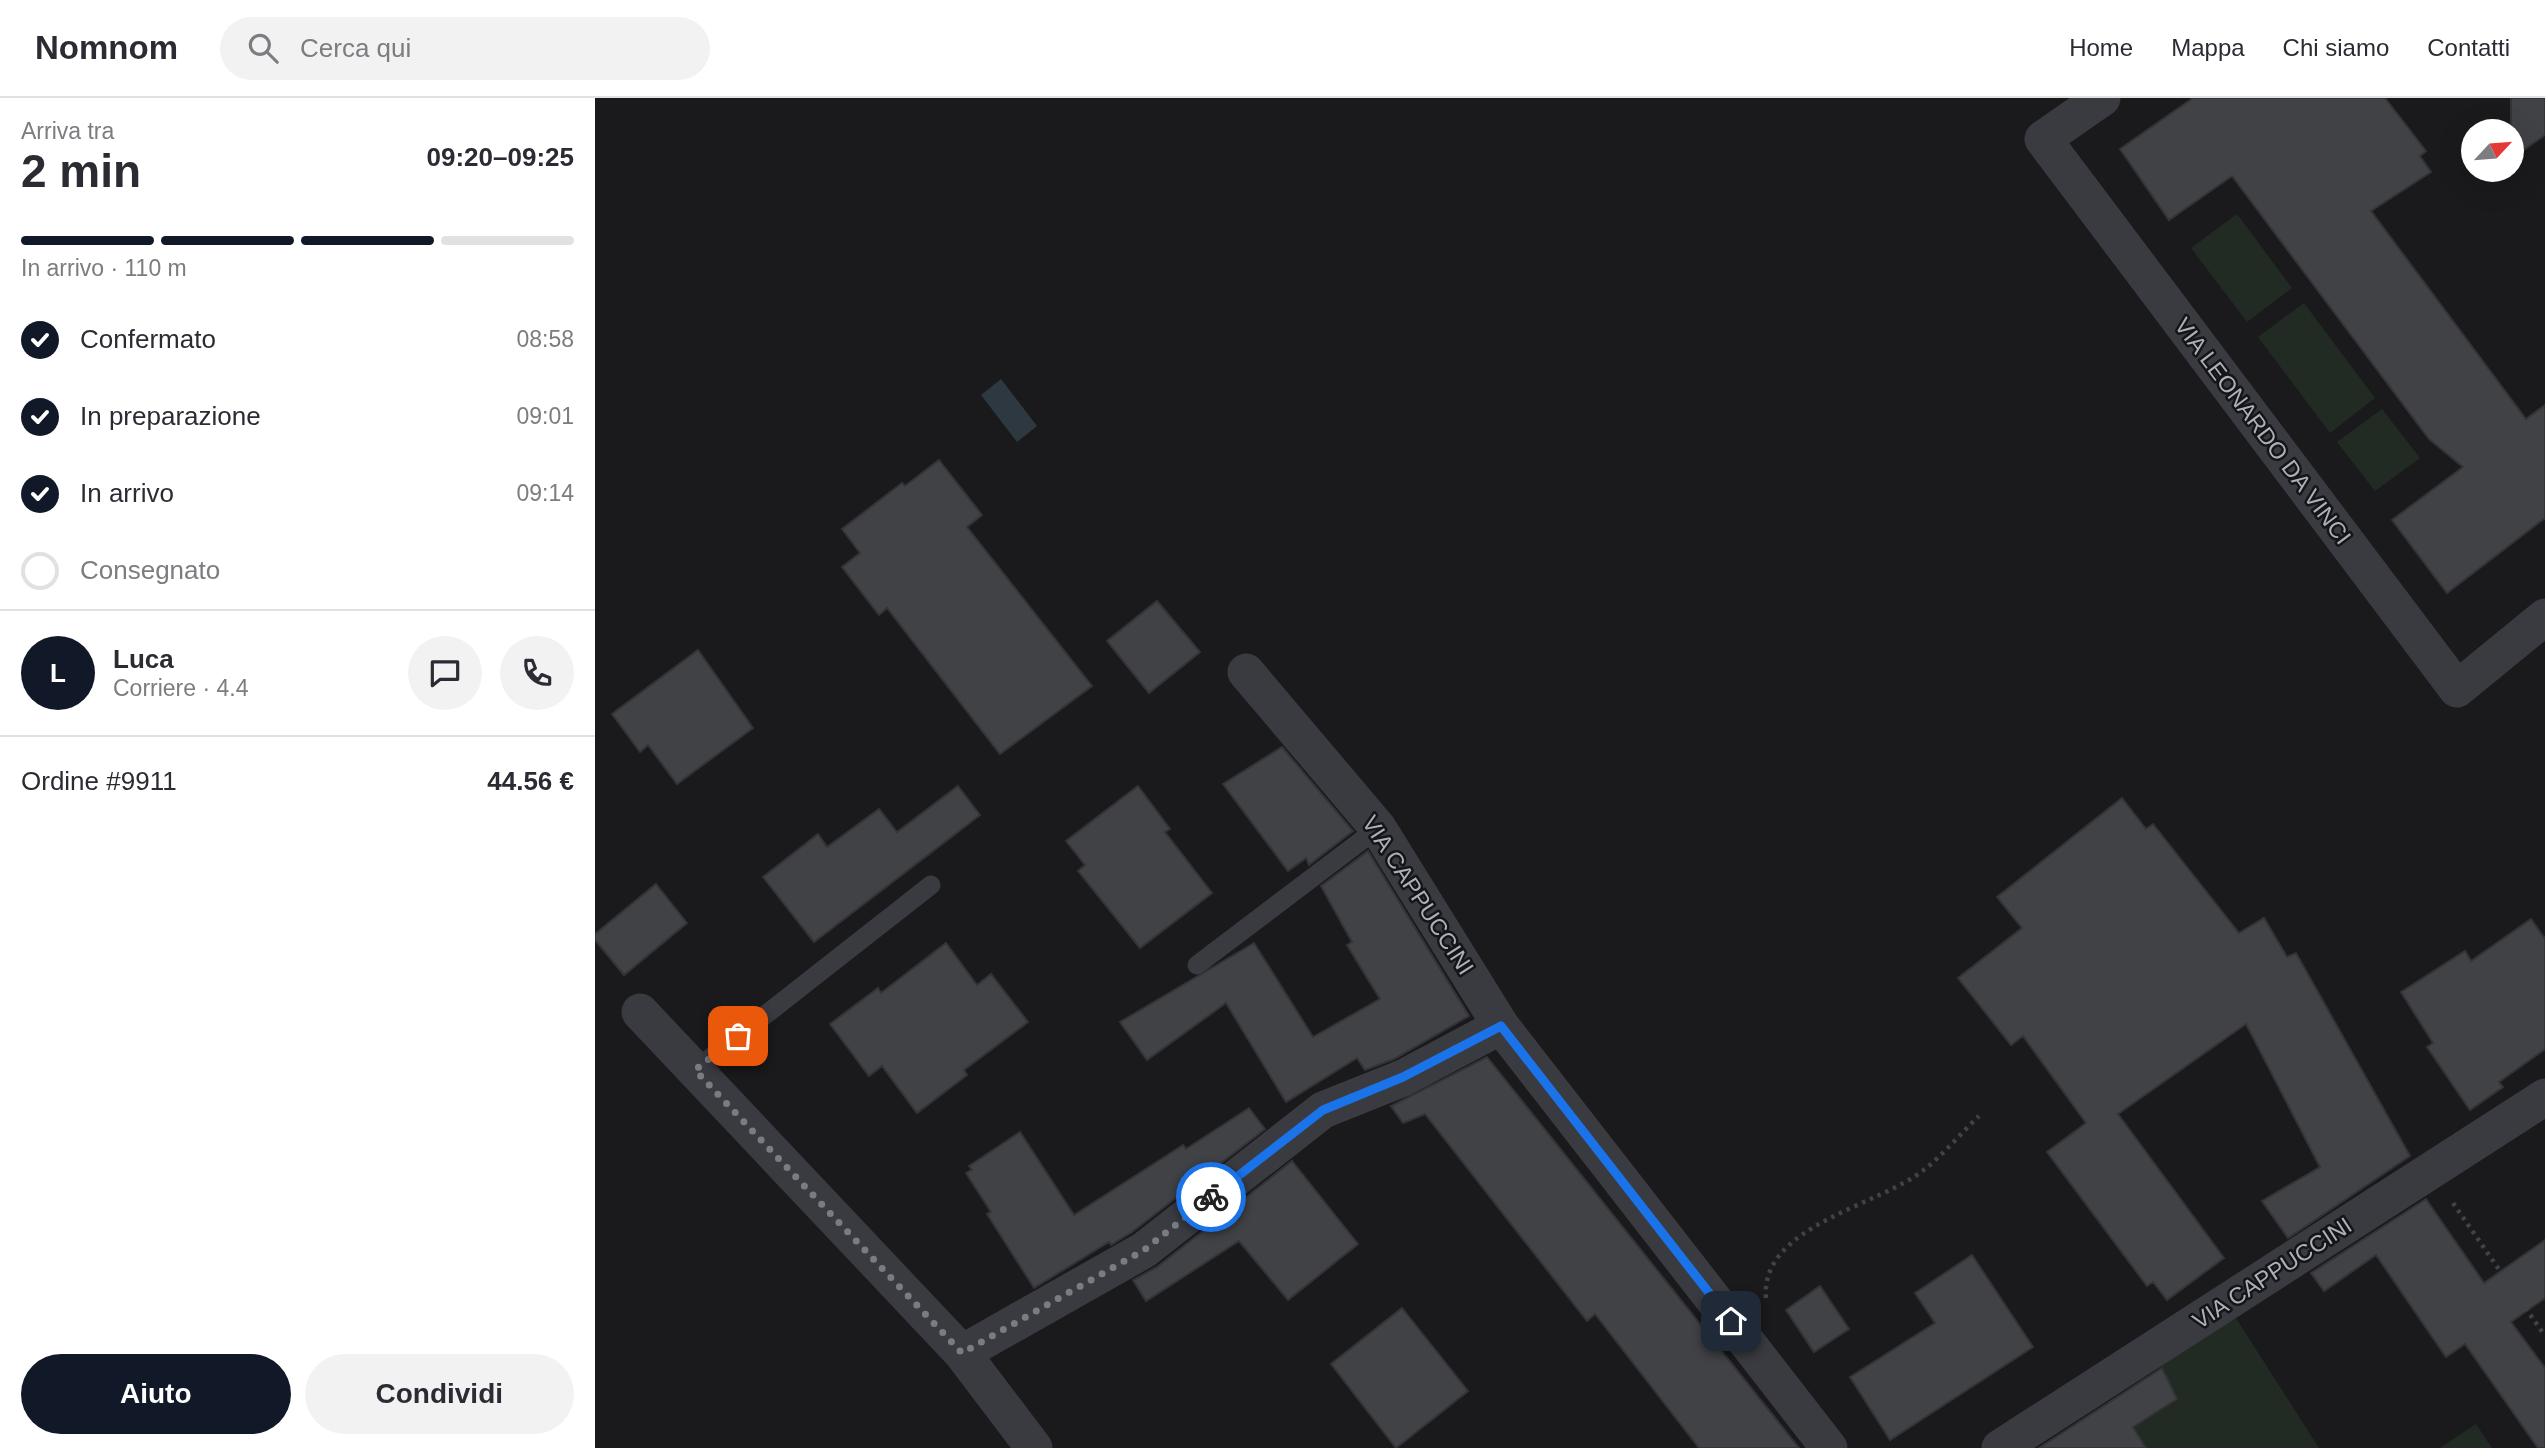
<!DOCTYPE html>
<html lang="it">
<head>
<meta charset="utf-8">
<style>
	:root { --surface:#fff; --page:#f2f2f3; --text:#2b2b33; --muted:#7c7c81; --line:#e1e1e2; --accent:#111827 }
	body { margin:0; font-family:Helvetica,sans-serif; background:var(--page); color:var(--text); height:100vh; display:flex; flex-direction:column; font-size:26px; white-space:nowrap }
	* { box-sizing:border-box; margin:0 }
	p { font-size:23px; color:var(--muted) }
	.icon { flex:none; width:38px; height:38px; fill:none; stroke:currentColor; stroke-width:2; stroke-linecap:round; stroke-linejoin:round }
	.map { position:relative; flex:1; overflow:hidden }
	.sheet { display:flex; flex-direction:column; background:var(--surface); width:595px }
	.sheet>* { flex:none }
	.needle { width:46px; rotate:64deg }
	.controls { position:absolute; left:1866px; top:21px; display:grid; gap:14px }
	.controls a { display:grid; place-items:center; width:63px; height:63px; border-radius:50%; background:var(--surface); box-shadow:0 7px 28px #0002; font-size:35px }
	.pin { position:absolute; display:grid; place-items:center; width:60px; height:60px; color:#fff; margin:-30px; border-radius:14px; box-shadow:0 4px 10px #0006 }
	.courier { position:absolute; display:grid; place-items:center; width:70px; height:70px; margin:-35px; border:5px solid #1a73e8; border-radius:50%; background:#fff; color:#222; box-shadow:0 2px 9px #0007 }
	.overview em { font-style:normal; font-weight:600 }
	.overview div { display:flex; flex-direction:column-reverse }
	.overview { display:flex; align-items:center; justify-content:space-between; height:119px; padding:0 21px }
	h1 { font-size:46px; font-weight:600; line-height:52px }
	.bar { display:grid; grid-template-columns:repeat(4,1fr); gap:10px 7px; align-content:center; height:84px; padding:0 21px }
	.bar i { height:9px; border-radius:5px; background:var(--line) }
	.bar .active { background:var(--accent) }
	.bar p { grid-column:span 4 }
	.line { display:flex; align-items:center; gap:18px; padding:0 21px; border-top:2px solid var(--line) }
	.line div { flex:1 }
	.round { display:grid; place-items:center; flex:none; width:74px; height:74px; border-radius:37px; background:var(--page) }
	ol { padding:0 21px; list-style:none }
	li { display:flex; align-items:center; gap:21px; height:77px }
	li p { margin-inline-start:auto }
	li .icon { padding:7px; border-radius:50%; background:var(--accent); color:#fff; stroke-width:4 }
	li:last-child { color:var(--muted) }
	li i { width:38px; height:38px; border:4px solid var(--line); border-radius:50% }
	.primary-button { display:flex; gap:14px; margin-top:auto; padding:14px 21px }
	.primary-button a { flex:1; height:80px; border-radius:42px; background:var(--accent); color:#fff; font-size:28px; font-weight:600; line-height:80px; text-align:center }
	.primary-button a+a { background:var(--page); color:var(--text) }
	header { display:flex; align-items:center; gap:42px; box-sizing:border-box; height:98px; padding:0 35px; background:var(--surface); border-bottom:2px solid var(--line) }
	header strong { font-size:33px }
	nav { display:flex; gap:38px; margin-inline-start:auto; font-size:24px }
	.search { width:490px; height:63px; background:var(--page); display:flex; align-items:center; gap:18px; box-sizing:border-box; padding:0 24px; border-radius:38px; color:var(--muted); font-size:26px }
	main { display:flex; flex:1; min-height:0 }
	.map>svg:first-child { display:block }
	.green { fill:#212b23 }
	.water { fill:#2e3841 }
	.building { fill:#414246; stroke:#343338; stroke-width:2 }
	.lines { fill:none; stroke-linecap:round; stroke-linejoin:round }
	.path { stroke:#404249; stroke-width:4.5; stroke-dasharray:3.5 5; stroke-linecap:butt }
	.lane { stroke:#3a3b41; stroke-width:19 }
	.street { stroke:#3a3b41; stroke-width:37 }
	.done { stroke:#787c84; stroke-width:7; stroke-dasharray:0 12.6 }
	.route { stroke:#1a73e8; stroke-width:9 }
	.labels { text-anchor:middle; stroke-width:5; stroke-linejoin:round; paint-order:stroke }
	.street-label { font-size:23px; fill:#abb0bc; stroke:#151517 }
</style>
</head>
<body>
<header>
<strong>Nomnom</strong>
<div class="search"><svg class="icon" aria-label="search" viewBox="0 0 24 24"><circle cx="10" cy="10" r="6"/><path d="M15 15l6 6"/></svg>Cerca qui</div>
<nav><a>Home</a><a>Mappa</a><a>Chi siamo</a><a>Contatti</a></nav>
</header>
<main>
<section class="sheet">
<div class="overview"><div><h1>2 min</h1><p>Arriva tra</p></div><em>09:20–09:25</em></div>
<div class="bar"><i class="active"></i><i class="active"></i><i class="active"></i><i></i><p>In arrivo · 110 m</p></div>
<ol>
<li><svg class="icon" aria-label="check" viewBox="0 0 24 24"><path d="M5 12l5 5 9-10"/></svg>Confermato<p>08:58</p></li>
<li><svg class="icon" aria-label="check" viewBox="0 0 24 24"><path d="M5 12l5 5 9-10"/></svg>In preparazione<p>09:01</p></li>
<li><svg class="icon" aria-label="check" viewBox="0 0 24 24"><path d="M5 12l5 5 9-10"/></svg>In arrivo<p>09:14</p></li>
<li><i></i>Consegnato</li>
</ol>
<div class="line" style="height:126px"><b class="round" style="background:var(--accent);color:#fff">L</b><div><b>Luca</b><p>Corriere · 4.4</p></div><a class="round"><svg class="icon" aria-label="chat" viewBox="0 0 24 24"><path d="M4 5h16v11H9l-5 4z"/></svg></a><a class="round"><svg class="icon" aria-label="phone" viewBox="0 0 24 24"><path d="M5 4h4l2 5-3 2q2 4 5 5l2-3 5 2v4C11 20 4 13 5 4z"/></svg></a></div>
<div class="line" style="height:91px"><div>Ordine #9911</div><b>44.56 €</b></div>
<div class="primary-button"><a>Aiuto</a><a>Condividi</a></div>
</section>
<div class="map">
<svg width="1950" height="1350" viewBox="0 0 1950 1350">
	<rect width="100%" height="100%" fill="#1a1a1c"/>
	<g class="green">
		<path d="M1642,116l55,74 -45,34 -56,-74z"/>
		<path d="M1709,205l71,95 -45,35 -72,-96z"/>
		<path d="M1787,311l38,49 -45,33 -38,-49z"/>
		<path d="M1639,1217l85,133h-173l-13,-21 44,-28 -17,-35z"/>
		<path d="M1881,1326l16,24h-52z"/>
	</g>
	<path class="water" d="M406,281l36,47 -20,16 -36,-47z"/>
	<g class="building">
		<path d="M1598,0h192l41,53 -6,5 11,16 -60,39 155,208 19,-14v113l-98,75 -55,-73 71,-53 -34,-28 -197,-263 -63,44 -49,-71z"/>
		<path d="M1916,0h34v37l-34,24z"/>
		<path d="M344,362l43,55 -15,12 125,159 -92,68 -113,-146 -8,7 -37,-48 18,-14 -18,-24 60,-46 3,3z"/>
		<path d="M562,503l43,51 -51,41 -42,-52z"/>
		<path d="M103,552l55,78 -76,56 -29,-39 -8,7 -28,-38z"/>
		<path d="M687,649l71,84 -44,34 -3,-7 -18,13 -65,-87z"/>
		<path d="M363,688l22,29 -166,127 -51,-65 55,-43 9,13 52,-38 18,23z"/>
		<path d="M543,688l32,43 -5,3 47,61 -72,55 -62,-77 7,-6 -19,-24z"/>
		<path d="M1527,700l24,31 7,-5 86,109 25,-15 23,39 9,-4 114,203 -122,82 -26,-37 58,-34 -74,-143 -128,90 106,144 -57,42 -14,-18 -6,4 -100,-134 39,-29 -63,-87 -12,9 -53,-67 64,-50 -25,-31z"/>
		<path d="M773,753l101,165 -75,43 -29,11 -8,-12 -71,44 -60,-99 -79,57 -27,-38 134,-79 59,94 67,-38 -33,-54 5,-3 -31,-56z"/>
		<path d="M61,786l31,39 -63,52 -29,-35v-6z"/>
		<path d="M1936,821l14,20v110l-46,33 4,5 -33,23 -43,-63 6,-4 -32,-51 64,-41 6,10z"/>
		<path d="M351,845l31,42 14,-11 37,48 -64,48 3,5 -50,38 -35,-47 -13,10 -39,-52 48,-36 3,5z"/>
		<path d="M892,959l312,391h-100l-104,-134 -8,7 -162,-207 -22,9 -12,-17z"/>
		<path d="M654,1010l16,21 -133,103 -21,13 -2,-3 -75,46 -47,-74 4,-2 -25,-39 6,-3 -3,-4 51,-34 54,83 109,-70 3,4z"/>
		<path d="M697,1063l66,83 -70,56 -49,-59 -93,60 -13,-21 24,-13z"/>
		<path d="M1831,1101l58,84 61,-43v58l-34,24 34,46v80h-7l-73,-104 -19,13 -70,-102 -52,36 -13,-18z"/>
		<path d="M1377,1157l61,92 -143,93 -40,-63 85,-54 -20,-30z"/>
		<path d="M1225,1188l29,43 -35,23 -28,-42z"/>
		<path d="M807,1210l66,83 -72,57 -65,-84z"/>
		<path d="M1567,1270l15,31 -44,28 13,21h-107z"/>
	</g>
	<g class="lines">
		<g class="path">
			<path d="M1858,1105l92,133"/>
			<path d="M1171,1200c-6,-73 114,-92 159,-129 19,-15 36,-36 54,-53"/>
		</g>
		<g class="lane">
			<path d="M602,867l181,-137"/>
			<path d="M100,972l236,-185"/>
		</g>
		<g class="street">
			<path d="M1507,0l-59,41 414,550 88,-72"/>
			<path d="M651,574l132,156 123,198 328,422"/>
			<path d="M45,914l322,341 72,95"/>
			<path d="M367,1255l182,-103 179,-140 80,-32 98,-52"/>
			<path d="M1405,1350l545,-351"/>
		</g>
	</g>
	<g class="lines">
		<path class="done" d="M143,938l-43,34 267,283 182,-103 67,-53"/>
		<path class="route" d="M616,1099l112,-87 80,-33 98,-51 230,295"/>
	</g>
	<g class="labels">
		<g class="street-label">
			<text transform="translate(1668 333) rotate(53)" y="8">VIA LEONARDO DA VINCI</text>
			<text transform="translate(823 797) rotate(57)" y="8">VIA CAPPUCCINI</text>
			<text transform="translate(1677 1175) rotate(-33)" y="8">VIA CAPPUCCINI</text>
		</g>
	</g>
</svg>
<div class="controls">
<a><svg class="needle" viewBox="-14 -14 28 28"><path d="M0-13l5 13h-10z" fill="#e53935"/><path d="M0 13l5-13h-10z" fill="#7c7c81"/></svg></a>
</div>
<div class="pin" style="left:143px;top:938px;background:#ea580c"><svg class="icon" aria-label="bag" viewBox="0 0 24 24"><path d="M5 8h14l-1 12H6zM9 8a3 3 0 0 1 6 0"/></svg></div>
<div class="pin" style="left:1136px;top:1223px;background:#1f2937"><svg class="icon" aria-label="home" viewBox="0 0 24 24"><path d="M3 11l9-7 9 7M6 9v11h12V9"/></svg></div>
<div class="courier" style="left:616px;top:1099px"><svg class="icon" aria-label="bike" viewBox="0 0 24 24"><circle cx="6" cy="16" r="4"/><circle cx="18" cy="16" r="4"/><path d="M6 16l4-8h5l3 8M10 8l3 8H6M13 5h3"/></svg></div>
</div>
</main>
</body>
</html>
